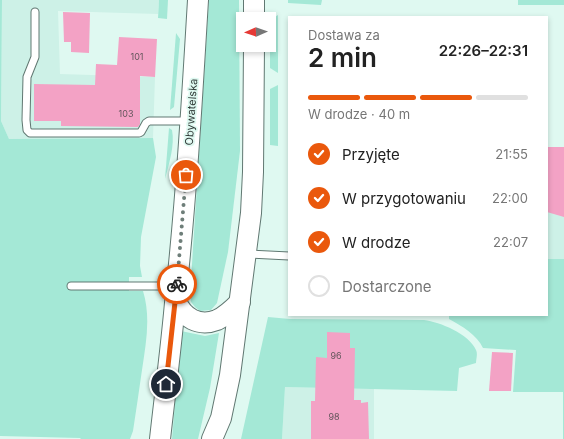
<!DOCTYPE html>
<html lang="pl">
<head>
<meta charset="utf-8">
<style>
	:root { --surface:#fff; --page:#f2f2f2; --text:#222; --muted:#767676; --line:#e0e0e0; --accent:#ea580c }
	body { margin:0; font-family:Inter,sans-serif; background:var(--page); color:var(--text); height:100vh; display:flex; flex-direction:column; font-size:15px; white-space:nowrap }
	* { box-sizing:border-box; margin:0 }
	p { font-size:13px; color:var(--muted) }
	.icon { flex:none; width:22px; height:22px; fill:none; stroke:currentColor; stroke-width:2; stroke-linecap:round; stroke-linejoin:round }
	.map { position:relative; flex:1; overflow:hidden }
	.details { position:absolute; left:288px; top:16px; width:260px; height:300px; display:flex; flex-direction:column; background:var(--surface); border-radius:0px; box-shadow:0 2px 6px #0003 }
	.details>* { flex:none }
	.needle { width:26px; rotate:268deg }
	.buttons { position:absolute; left:236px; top:12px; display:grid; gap:8px }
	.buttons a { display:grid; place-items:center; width:40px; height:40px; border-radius:0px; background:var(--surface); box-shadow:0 2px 6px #0003; font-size:20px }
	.pin { position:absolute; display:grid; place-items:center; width:34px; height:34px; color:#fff; margin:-17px; border:2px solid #fff; border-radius:50%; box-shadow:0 1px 4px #0007 }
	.courier { position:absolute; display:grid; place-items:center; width:40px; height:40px; margin:-20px; border:3px solid #ea580c; border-radius:50%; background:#fff; color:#222; box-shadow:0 1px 5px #0007 }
	.overview em { font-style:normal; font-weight:600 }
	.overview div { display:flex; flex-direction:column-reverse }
	.overview { display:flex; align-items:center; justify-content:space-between; height:68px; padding:0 20px }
	h1 { font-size:26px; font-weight:600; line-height:30px }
	.bar { display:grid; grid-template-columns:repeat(4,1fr); gap:6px 4px; align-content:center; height:48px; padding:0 20px }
	.bar i { height:5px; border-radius:3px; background:var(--line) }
	.bar .current { background:var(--accent) }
	.bar p { grid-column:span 4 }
	ol { padding:0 20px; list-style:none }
	li { display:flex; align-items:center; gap:12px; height:44px }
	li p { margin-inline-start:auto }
	li .icon { padding:4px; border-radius:50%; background:var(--accent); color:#fff; stroke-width:4 }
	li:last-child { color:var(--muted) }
	li i { width:22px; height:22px; border:2px solid var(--line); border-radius:50% }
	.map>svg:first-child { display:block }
	.built { fill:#cdf1e7 }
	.green { fill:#a4e8d6 }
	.building { fill:#f3a2c5 }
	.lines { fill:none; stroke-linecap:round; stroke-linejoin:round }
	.lane-casing { stroke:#617872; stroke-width:9 }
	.secondary-casing { stroke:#617872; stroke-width:22 }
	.lane { stroke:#fff; stroke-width:7 }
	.secondary { stroke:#fff; stroke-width:20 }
	.done { stroke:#6e7e79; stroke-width:4; stroke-dasharray:0 7.2 }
	.route { stroke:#ea580c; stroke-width:5 }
	.labels { text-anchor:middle; stroke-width:3.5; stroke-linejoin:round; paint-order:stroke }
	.number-label { font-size:9px; fill:#62555b }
	.street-label { font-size:11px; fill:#313b38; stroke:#dff9f1 }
</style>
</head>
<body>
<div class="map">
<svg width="564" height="439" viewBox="0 0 564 439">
	<rect width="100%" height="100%" fill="#dff9f1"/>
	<g class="built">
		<path d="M2,0h157l-1,14 -100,-3 2,63 95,3 -2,61 -144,1 -8,-18z"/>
		<rect x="547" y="147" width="17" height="125"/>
		<path d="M285,387l89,2v50h-92z"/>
	</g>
	<g class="green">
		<path d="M0,0h2l-1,121 8,18 144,-1 3,19 -15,80 -1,29 2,11h-13v14h14c8,26 3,52 -1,79 -3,21 -6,41 -9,61l-3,8h-49l-1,-1 -80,-2z"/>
		<path d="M159,0h9l-1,19 -9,-1z"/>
		<path d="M209,0h30l1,151 -12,101 -11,51 -6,7 -11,1 -5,-4 -4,-5 -1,-7z"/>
		<path d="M288,0h34l-1,5 -33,-2z"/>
		<rect x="518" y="0" width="46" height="5"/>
		<path d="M278,15v58l-8,-5v-48z"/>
		<path d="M176,33l4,6 -6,68 -4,3z"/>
		<path d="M278,85v61l-8,-1v-56z"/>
		<path d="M169,128l3,2c3,15 -3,34 -7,49z"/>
		<path d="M547,259h17v180h-1v-47h-50l3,-42 -33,-2c-6,-13 -21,-22 -34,-29v-4h98z"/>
		<path d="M268,317l22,2 134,1c16,2 45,14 52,30 2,4 0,9 0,13l-17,5 -2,23 -172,-4 -3,52h-41z"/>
		<path d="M181,331l24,5 14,-3 -9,55 -12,51h-26z"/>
	</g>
	<g class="building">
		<path d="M63,12l27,1 -1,40 -18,-1v-10h-7z"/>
		<path d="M119,37l38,2 -2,38 -15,-1v48l-2,3 -77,-1v-5h-27v-37l61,1 1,-21 21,1z"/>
		<path d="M547,147h17v70l-17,-5z"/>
		<path d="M327,332l23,1v15h5l-1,52h7v3l7,-1 1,37h-58v-38h4l1,-44 11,1z"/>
		<path d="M492,352l21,1 -2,38h-22z"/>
	</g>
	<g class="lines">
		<defs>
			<g id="lane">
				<path d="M35,12v45l-8,20 -1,43 1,10 3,3h109l2,-1 5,-9 3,-2h39"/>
				<path d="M247,254l42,2"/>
				<path d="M71,286h104"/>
			</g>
			<g id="secondary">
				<path d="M254,0v19"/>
				<path d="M176,301c7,17 23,26 41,19 9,-4 16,-11 23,-18"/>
				<path d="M160,439c5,-45 11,-91 15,-136 11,-101 17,-202 23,-303"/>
				<path d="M212,439l9,-21 9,-43 21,-162 2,-41 1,-127"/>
			</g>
		</defs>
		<use href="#lane" class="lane-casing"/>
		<use href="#secondary" class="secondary-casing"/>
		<use href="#lane" class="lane"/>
		<use href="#secondary" class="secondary"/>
	</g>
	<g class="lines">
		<path class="done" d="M177,284l9,-109"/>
		<path class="route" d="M166,384l11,-100"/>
	</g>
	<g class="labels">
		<g class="number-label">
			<text x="137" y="60">101</text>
			<text x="126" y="117">103</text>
			<text x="336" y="359">96</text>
			<text x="334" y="420">98</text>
		</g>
		<g class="street-label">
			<text transform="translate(191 112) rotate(-86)" y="4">Obywatelska</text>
		</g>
	</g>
</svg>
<div class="buttons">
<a><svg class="needle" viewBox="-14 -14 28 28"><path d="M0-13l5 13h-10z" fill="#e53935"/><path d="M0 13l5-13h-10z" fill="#767676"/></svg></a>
</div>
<div class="pin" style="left:186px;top:175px;background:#ea580c"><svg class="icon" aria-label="bag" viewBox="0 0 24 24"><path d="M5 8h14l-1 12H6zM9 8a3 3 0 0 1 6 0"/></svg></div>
<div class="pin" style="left:166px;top:384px;background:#1f2937"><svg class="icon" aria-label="home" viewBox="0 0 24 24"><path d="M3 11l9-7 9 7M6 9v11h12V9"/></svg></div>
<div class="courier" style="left:177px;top:284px"><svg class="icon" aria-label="bike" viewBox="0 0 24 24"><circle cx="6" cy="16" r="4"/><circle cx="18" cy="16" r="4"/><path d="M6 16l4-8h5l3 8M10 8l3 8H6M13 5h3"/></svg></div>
<section class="details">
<div class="overview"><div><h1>2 min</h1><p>Dostawa za</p></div><em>22:26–22:31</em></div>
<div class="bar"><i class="current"></i><i class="current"></i><i class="current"></i><i></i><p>W drodze · 40 m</p></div>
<ol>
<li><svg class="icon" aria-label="check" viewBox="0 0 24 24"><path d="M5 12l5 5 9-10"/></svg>Przyjęte<p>21:55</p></li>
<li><svg class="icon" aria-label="check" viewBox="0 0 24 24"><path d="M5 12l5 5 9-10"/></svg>W przygotowaniu<p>22:00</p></li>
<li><svg class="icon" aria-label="check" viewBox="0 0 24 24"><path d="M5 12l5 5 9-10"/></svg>W drodze<p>22:07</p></li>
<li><i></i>Dostarczone</li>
</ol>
</section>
</div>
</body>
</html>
